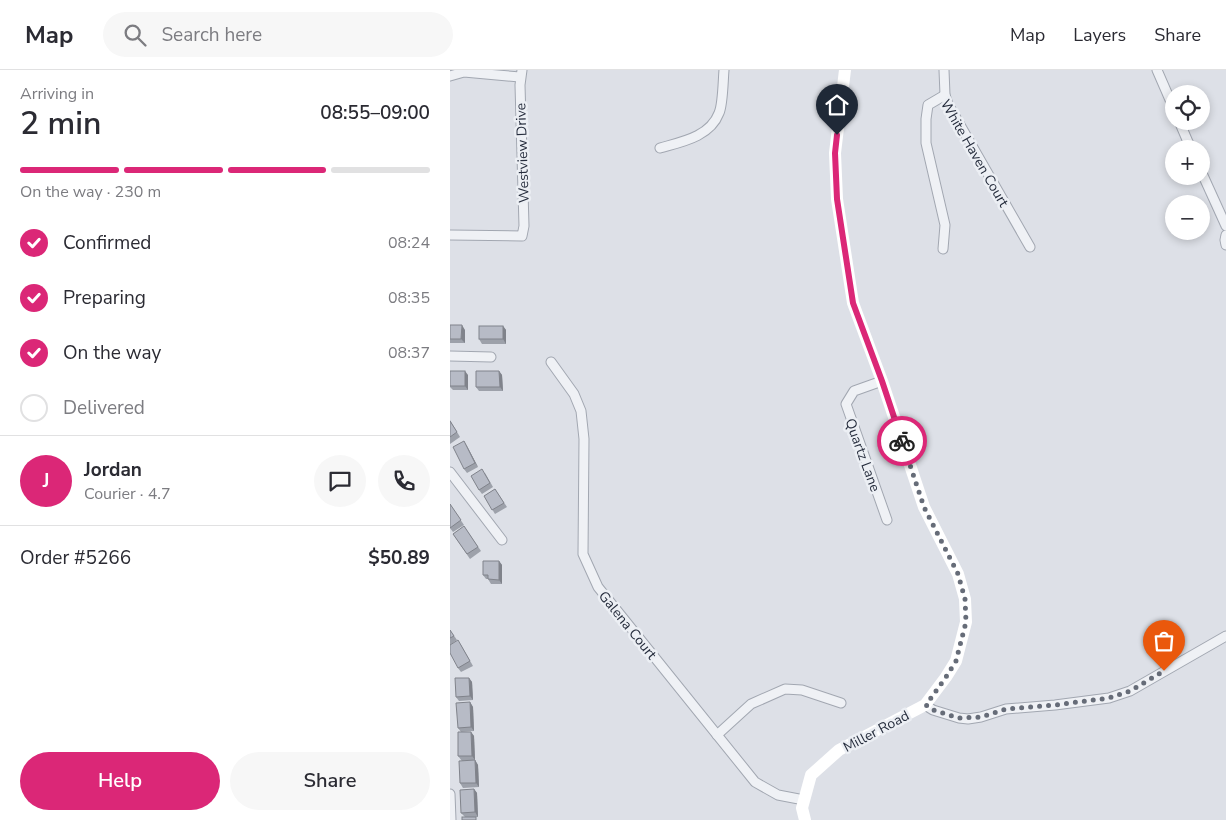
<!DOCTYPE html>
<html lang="en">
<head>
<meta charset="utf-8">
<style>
	:root { --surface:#fff; --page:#f7f7f7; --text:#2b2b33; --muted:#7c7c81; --line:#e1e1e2; --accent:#db2777 }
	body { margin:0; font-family:"Nunito Sans",sans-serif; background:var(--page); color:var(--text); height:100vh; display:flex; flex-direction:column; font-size:19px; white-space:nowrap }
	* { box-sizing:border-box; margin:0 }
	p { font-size:16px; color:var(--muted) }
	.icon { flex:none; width:28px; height:28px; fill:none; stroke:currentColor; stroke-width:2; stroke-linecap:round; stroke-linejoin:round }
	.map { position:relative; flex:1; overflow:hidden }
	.sheet { display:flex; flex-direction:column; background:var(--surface); width:450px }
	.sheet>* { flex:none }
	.tools { position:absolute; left:715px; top:15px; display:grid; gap:10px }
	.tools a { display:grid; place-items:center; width:45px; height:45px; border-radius:50%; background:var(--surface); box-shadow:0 2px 8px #0003; font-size:25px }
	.pin { position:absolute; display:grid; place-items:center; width:42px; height:42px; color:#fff; margin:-51px -21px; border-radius:50% 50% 50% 0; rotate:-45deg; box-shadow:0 0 5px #0007 }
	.pin .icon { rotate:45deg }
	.courier { position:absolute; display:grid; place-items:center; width:50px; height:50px; margin:-25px; border:4px solid #db2777; border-radius:50%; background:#fff; color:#222; box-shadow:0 1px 6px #0007 }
	.headline em { font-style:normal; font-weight:600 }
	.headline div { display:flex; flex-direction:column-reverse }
	.headline { display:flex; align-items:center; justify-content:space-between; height:85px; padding:0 20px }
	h1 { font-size:32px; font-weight:600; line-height:38px }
	.bar { display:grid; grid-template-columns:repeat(4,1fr); gap:8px 5px; align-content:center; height:60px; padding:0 20px }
	.bar i { height:6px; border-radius:4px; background:var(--line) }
	.bar .on { background:var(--accent) }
	.bar p { grid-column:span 4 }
	.line { display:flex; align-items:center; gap:12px; padding:0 20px; border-top:1px solid var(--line) }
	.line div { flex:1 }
	.round { display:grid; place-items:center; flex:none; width:52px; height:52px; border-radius:26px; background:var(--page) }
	ol { padding:0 20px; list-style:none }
	li { display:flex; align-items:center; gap:15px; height:55px }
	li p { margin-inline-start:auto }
	li .icon { padding:5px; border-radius:50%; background:var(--accent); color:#fff; stroke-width:4 }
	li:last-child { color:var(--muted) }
	li i { width:28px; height:28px; border:2px solid var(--line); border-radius:50% }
	.primary-button { display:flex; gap:10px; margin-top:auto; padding:10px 20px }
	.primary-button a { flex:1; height:58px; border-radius:30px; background:var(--accent); color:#fff; font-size:20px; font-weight:600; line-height:58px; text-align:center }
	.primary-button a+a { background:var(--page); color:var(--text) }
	header { display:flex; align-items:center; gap:30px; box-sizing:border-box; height:70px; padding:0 25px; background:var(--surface); border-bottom:1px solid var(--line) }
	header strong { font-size:24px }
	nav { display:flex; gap:28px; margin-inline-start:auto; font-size:18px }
	.search { width:350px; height:45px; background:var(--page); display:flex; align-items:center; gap:12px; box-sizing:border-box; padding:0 18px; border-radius:28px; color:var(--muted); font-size:19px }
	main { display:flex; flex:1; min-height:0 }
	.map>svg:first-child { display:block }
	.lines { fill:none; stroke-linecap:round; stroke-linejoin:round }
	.street-casing { stroke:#a2a7b1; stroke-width:11 }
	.street { stroke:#eff1f5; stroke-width:9 }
	.secondary { stroke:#fff; stroke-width:12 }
	.wall { fill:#9da1aa }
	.shaded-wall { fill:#80838b }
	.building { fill:#b7bbc6; stroke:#80838b }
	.done { stroke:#666c78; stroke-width:5; stroke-dasharray:0 9 }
	.route { stroke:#db2777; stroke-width:6 }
	.labels { text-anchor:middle; stroke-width:5; stroke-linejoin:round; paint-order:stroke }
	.street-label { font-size:14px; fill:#262d3d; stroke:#eceff4 }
</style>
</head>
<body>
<header>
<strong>Map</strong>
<div class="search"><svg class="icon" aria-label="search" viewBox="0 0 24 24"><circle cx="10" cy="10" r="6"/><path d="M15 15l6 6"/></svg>Search here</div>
<nav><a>Map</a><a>Layers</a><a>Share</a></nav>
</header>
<main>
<section class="sheet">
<div class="headline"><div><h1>2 min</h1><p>Arriving in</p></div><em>08:55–09:00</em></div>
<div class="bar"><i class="on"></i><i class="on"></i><i class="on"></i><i></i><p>On the way · 230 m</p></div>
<ol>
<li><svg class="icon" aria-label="check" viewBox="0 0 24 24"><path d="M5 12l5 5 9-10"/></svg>Confirmed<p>08:24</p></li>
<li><svg class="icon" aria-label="check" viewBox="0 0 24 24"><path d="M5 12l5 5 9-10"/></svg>Preparing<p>08:35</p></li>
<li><svg class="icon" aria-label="check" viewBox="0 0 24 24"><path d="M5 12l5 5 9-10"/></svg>On the way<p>08:37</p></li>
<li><i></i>Delivered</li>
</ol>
<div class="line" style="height:90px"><b class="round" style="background:var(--accent);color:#fff">J</b><div><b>Jordan</b><p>Courier · 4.7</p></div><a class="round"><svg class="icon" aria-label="chat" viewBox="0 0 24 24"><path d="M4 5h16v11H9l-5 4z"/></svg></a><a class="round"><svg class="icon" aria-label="phone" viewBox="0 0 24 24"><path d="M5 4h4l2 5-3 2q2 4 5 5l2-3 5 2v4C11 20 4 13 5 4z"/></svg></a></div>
<div class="line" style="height:65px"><div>Order #5266</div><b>$50.89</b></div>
<div class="primary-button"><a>Help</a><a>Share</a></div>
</section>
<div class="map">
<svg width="776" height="750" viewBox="0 0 776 750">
	<rect width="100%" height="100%" fill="#dde0e7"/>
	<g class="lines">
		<defs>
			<g id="street">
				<path d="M494,0l1,25 3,9 82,143"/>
				<path d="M707,0l17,39"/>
				<path d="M0,6l14,-4 56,5"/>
				<path d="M729,51l12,28"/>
				<path d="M210,78c21,-6 50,-11 59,-35 4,-9 4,-32 5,-43"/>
				<path d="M751,101l25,55"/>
				<path d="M0,165l72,1 2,-10 -4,-141 2,-15"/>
				<path d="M776,165l-1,5 1,5"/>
				<path d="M493,179l2,-24 -19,-82v-24l2,-14 17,-10"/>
				<path d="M0,286l41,1"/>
				<path d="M101,292l23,32 7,17 3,28 -1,115 15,33 157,195 23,13 26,5"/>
				<path d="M432,311l-28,10 -8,13 41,116"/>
				<path d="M0,402l52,68"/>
				<path d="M475,635l8,5 26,8 9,1 13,-2 25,-8 49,-4 54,-7 21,-7 96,-55"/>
				<path d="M267,665l34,-31 34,-15 17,1 39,13"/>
				<path d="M0,724l1,26"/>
			</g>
		</defs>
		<use href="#street" class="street-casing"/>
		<use href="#street" class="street"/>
		<path class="secondary" d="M355,750l-3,-12 9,-33 28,-25 86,-45 21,-28 10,-16 10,-39 -1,-23 -7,-25 -34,-67 -42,-126 -29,-78 -16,-104 -2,-46 10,-83"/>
	</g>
	<g class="wall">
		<path d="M0,255l15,5v13h-15z"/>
		<path d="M53,256l3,4v14h-24l-3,-5z"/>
		<path d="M0,301l18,4v15h-15l-3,-3z"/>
		<path d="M49,301l3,4 1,16h-24l-3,-4z"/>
		<path d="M0,350l10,17 -10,7z"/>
		<path d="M14,371l14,26 -11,6 -3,-4z"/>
		<path d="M35,403l8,14 -11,7 -3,-4z"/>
		<path d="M45,419l12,18 -12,7 -11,-18z"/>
		<path d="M0,434l14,21 -11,7 -3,-4z"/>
		<path d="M14,456l17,25 -11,8 -17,-25z"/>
		<path d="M49,491l3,4v19h-11l-3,-5h-2l-3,-4z"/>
		<path d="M0,560l7,10 -7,5z"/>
		<path d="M11,575l12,21 -12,6 -3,-4z"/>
		<path d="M19,608l3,4 1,18 -14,1 -3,-4z"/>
		<path d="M20,632l3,5 1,24 -13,1 -3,-4z"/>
		<path d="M21,662l3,4 1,24 -13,1 -4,-5z"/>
		<path d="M25,690l3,5 1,22 -16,1 -3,-5z"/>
		<path d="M24,719l3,4 1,24h-13l-4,-4z"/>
	</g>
	<g class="shaded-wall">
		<path d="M12,255l3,5v13l-4,-4z"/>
		<path d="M53,256l3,4v14l-3,-5z"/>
		<path d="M15,301l3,4v15l-3,-4z"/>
		<path d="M49,301l3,4 1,16 -3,-4z"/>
		<path d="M14,371l3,5 11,21 -3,-4z"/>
		<path d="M49,491l3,4v19l-3,-4z"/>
		<path d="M19,608l3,4 1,18 -3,-4z"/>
		<path d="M20,632l3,5 1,24 -3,-4z"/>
		<path d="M21,662l3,4 1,24 -3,-4z"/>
		<path d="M25,690l3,5 1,22 -3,-4z"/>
		<path d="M24,719l3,4 1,24 -3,-5z"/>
	</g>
	<g class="building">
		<path d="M0,255h12l-1,14h-11z"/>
		<rect x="29" y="256" width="24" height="13"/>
		<rect x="0" y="301" width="15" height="15"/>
		<path d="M26,301h23l1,16h-24z"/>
		<path d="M0,351l7,11 -7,5z"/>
		<path d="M14,371l11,22 -11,6 -11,-22z"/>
		<path d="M32,399l8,14 -11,7 -8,-14z"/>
		<path d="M45,419l9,14 -12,7 -8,-14z"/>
		<path d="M0,434l11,16 -11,8z"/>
		<path d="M14,456l14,21 -11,7 -14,-20z"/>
		<path d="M33,491h16v19l-11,-1v-4h-5z"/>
		<path d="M0,560l4,6 -4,2z"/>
		<path d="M8,570l12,21 -12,7 -8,-15v-8z"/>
		<path d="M5,608h14l1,18 -14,1z"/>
		<path d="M20,632l1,25 -13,1 -2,-25z"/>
		<path d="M8,662h13l1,24h-14z"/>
		<path d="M25,690l1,23h-16l-1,-22z"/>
		<path d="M24,719l1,23 -14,1 -1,-23z"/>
		<rect x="12" y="747" width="14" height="3"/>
	</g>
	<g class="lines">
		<path class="done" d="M452,371l22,66 34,67 7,25 1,23 -10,39 -10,16 -20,28 7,5 26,8 22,-1 25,-8 49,-4 54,-7 21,-7 34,-20"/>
		<path class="route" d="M387,65l-2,18 2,46 16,104 29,78 20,60"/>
	</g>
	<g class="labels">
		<g class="street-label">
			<text transform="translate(72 83) rotate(-92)" y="5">Westview Drive</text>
			<text transform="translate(525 83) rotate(60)" y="5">White Haven Court</text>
			<text transform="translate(413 385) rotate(70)" y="5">Quartz Lane</text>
			<text transform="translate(178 555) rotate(51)" y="5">Galena Court</text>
			<text transform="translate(426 661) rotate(-28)" y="5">Miller Road</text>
		</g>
	</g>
</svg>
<div class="tools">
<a><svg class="icon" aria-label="locate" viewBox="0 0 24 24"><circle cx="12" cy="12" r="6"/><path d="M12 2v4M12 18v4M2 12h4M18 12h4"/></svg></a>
<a>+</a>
<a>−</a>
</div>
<div class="pin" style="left:714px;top:601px;background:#ea580c"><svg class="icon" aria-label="bag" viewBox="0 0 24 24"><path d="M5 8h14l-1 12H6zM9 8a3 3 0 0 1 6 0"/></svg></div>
<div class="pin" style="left:387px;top:65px;background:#1f2937"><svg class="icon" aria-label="home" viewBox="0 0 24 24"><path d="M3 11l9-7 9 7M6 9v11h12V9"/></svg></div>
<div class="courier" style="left:452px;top:371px"><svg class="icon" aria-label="bike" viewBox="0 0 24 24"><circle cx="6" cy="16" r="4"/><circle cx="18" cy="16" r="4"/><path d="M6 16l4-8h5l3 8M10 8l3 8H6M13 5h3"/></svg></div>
</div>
</main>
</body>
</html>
